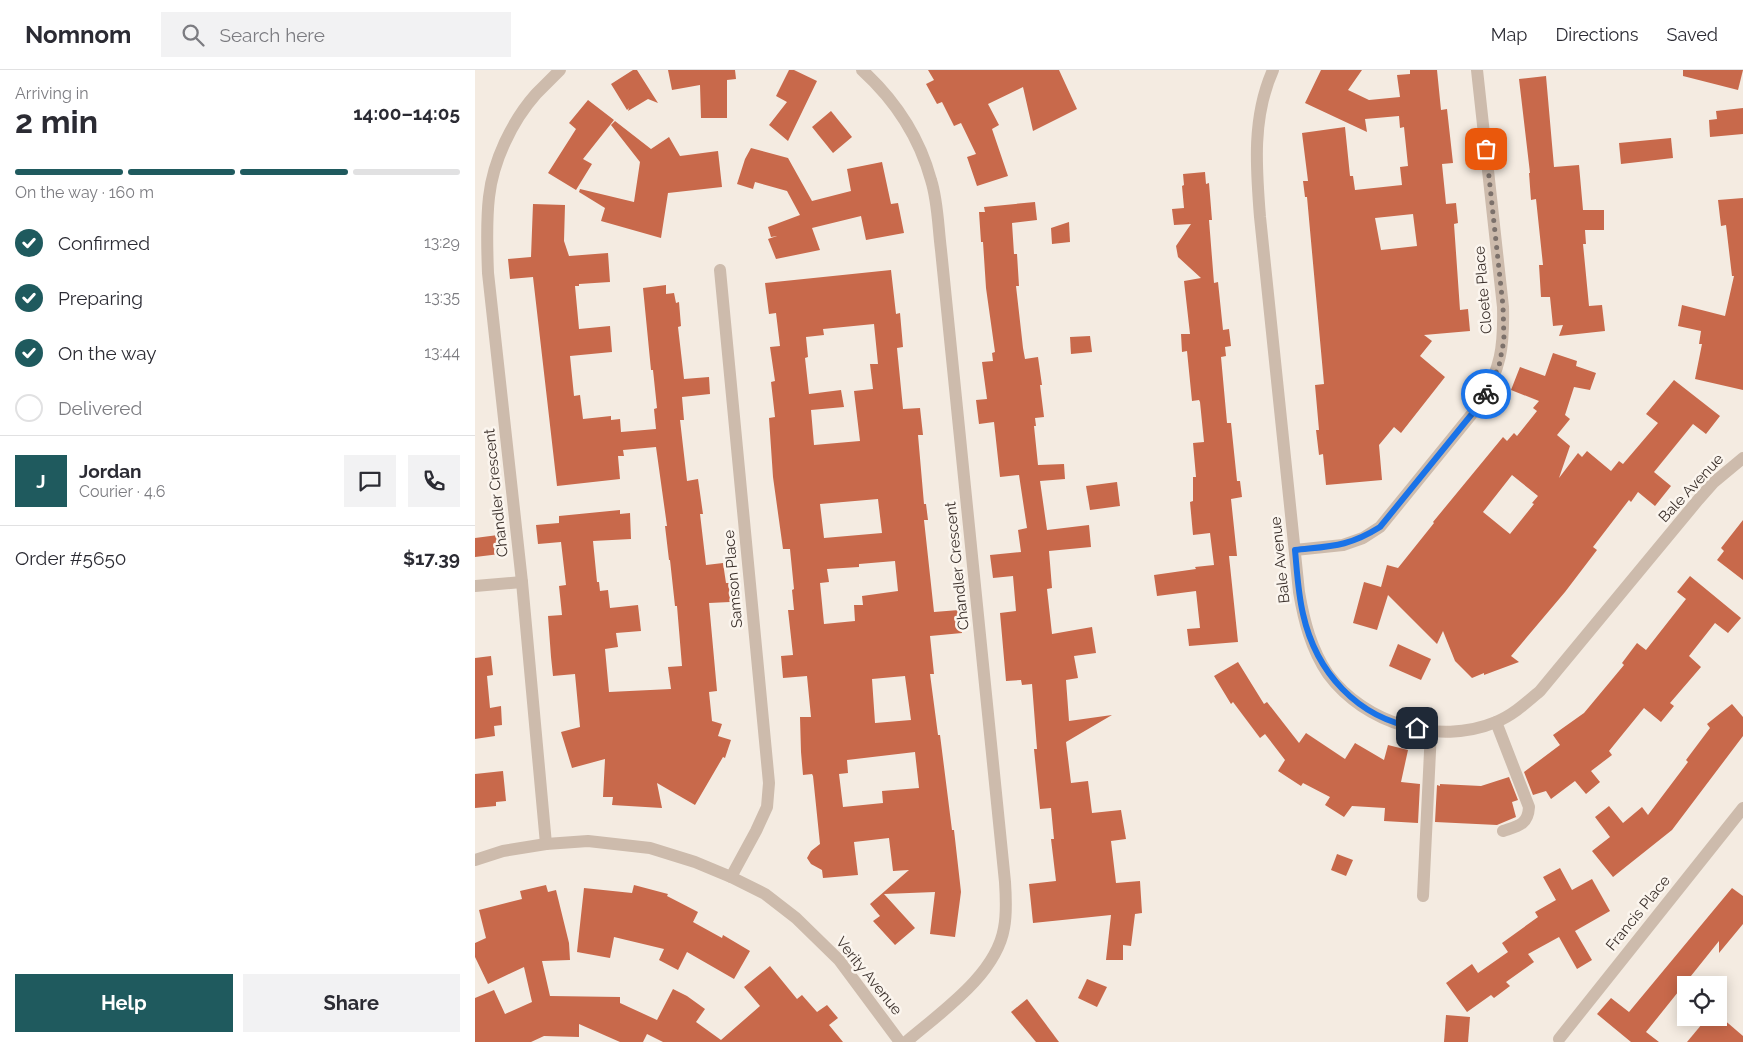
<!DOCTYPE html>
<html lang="en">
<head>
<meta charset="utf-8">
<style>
	:root { --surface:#fff; --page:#f2f2f3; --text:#2b2b33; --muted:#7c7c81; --line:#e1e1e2; --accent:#1f5a5e }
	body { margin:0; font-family:Raleway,sans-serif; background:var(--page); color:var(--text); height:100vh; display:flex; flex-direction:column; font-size:19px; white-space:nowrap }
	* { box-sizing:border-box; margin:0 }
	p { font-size:16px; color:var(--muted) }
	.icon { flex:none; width:28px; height:28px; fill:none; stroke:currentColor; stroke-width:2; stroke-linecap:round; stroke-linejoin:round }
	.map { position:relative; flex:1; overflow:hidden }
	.drawer { display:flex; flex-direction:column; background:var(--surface); width:475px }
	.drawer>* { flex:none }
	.tools { position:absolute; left:1202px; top:906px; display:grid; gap:10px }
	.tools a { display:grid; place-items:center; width:50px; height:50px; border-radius:0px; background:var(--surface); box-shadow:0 2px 12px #0003; font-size:25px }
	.pin { position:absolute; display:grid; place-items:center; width:42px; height:42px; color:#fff; margin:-21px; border-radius:10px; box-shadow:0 2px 8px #0006 }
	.courier { position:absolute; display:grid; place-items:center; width:50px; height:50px; margin:-25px; border:4px solid #1a73e8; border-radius:50%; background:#fff; color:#222; box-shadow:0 1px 6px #0007 }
	.headline em { font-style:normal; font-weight:700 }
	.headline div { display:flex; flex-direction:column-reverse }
	.headline { display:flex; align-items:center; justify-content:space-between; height:85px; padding:0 15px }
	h1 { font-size:32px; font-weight:700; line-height:38px }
	.bar { display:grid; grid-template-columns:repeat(4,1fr); gap:8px 5px; align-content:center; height:60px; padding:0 15px }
	.bar i { height:6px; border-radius:4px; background:var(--line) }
	.bar .selected { background:var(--accent) }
	.bar p { grid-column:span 4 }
	.line { display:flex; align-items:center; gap:12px; padding:0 15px; border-top:1px solid var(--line) }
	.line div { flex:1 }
	.round { display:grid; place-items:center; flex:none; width:52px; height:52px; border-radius:0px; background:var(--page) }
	ol { padding:0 15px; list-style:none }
	li { display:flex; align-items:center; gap:15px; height:55px }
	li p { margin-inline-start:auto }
	li .icon { padding:5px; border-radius:50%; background:var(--accent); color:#fff; stroke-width:4 }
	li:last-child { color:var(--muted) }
	li i { width:28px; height:28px; border:2px solid var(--line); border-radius:50% }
	.primary-button { display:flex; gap:10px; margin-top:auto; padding:10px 15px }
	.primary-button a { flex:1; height:58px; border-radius:0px; background:var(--accent); color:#fff; font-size:20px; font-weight:700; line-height:58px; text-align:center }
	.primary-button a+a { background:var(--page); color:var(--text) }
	header { display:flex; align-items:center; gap:30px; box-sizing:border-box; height:70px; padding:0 25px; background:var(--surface); border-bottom:1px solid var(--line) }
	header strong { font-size:24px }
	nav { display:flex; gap:28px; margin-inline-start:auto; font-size:18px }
	.search { width:350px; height:45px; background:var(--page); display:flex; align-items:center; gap:12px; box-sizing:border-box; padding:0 18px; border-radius:0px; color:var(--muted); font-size:19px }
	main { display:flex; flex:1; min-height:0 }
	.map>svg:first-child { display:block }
	.building { fill:#c8694b; fill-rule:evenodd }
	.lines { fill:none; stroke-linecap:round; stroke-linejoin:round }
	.minor { stroke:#cdbbac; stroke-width:12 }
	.done { stroke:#7c716b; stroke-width:5; stroke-dasharray:0 9 }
	.route { stroke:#1a73e8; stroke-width:6 }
	.labels { text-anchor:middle; stroke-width:5; stroke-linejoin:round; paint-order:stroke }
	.street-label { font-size:15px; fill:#3b302b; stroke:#fbf5ee }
</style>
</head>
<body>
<header>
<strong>Nomnom</strong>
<div class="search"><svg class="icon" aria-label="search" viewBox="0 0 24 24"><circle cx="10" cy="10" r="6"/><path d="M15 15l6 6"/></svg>Search here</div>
<nav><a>Map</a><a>Directions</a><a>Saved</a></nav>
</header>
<main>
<section class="drawer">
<div class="headline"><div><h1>2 min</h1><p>Arriving in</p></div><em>14:00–14:05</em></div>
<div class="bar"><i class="selected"></i><i class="selected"></i><i class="selected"></i><i></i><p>On the way · 160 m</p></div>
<ol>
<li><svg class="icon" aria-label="check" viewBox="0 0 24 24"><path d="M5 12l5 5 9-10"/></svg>Confirmed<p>13:29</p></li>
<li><svg class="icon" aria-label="check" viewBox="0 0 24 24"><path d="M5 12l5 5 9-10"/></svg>Preparing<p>13:35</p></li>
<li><svg class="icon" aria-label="check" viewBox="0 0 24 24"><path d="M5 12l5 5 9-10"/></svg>On the way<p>13:44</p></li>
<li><i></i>Delivered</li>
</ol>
<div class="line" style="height:90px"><b class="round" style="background:var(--accent);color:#fff">J</b><div><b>Jordan</b><p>Courier · 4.6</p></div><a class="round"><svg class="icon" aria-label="chat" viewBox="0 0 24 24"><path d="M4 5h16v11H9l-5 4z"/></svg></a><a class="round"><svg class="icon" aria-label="phone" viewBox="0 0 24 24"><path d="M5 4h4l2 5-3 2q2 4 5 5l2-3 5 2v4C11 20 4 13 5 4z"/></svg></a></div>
<div class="line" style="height:65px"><div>Order #5650</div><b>$17.39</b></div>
<div class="primary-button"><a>Help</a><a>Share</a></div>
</section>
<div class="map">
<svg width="1268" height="972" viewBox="0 0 1268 972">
	<rect width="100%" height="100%" fill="#f4ebe1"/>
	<g class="building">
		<path d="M158,0h4l21,33 -10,-4 -20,12 1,-3 -2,2 -16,-26z"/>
		<path d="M193,0h67l1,9 -9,1v38h-26l-1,-33 -28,5z"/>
		<path d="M314,0h5l23,11 -29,60 -19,-16 18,-23 -11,-6z"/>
		<path d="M453,0h131l18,39 -44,22 -10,-44 -35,17 11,21 -7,4 16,47 -31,10 -10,-29 9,-3 -15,-31 -7,3 -12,-24 -5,2 -11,-20 8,-4z"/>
		<path d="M846,0h41l-14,20 21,10 31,-3 -3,-22 13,-1v-4h27l4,40 6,-1 6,54 -11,1 4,40 10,-1 2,20 -4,1 6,86 8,-1 2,22 -46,4 8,6 -12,15 25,21 -44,56 -7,-6 -15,18 3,35 -56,5 -3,-31 -4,1 -3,-25h3l-4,-45 9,-1 -17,-187h-2l-2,-16h5l-6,-48 43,-6 5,49h3l2,14 47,-5 -2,-18 8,-1 -4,-39 -4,1 -1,-12 -34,3 2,13 -62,-29zM938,144l4,32 -36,4 -6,-32z"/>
		<path d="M1208,0h60l-5,20 -55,-14z"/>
		<path d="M1071,6l8,91 25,-2 4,45h21v20h-19l1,14h-3l6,62 13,-1 3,26 -46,5 4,-11 -10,1 -3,-29h-9l-2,-32h4l-7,-66 -5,1 -2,-27h1l-11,-94z"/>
		<path d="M113,30l26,20 -31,39 9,5 -16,26 -28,-17 28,-44 -7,-6z"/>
		<path d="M1268,38v26l-33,3 -1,-17 8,-1 -1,-8z"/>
		<path d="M356,41l21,26 -19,16 -21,-26z"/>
		<path d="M140,51l36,28 18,-12 11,19 38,-5 4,36 -54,6 -7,45 -60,-17 4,-13 -26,-16 1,-3 54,13 6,-40 -29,-37z"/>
		<path d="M1196,68l2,20 -52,6 -2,-21z"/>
		<path d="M276,78l37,10 24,43 39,-10 -4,-22 35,-7 9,42 7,-1 6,30 -38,7 -5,-24 -49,12 8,22 -44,9 -8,-20 9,-3 -6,1 -3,-10 32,-12 -13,-24 -32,-9 -2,7 -16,-5 8,-25z"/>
		<path d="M730,102l1,12 3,-1 3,37h-3l5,63 4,-1 5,48 6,-1 2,17 -6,1 1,9 -5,1 6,66h4l6,58h3l2,16 -11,2 6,57h-8l9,86 -49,4 -2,-17 13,-1 -4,-37 -39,5 -3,-21 42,-6 -1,-2 19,-2 -4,-32 -17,2 -3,-33 3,-1v-24h3l-3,-34 11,-1 -4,-40 -1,-2 -7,1 -5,-50 -5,1 -1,-18h9l-6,-53 17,-3 -23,-21 -2,-11 15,-22 -17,1 -2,-16 12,-1 -2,-22 2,-1 -1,-11z"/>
		<path d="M1268,128v192l-48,-11 7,-35h-3l2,-13 -23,-5 4,-21 43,11 9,-40h-2l-6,-51 -5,1 -3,-26z"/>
		<path d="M560,132l2,18 -25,3 2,31h3l2,32h-3l7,62 2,11 13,-2 4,28h-2l4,32 -9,1 1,8h-2l4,39 26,-1 1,15 -25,2 7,49 42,-5 2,22 -42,4 3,37 -5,1 5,45 40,-7 4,26 -22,3 4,22 -12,2 3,41 43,-6 -46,27 5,41 17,-2 4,32 29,-3 5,29 -15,2 5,42 24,-2 2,32 -7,1 -4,32 -8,-1v15h-17l5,-45 -78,8 -4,-39 27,-3 -5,-42h3l-3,-31 -11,1 -6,-60h3l-5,-65 -10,1 -1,-5 -15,1 -6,-68 16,-2 -3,-35 -20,2 -3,-23 31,-3 -3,-22 9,-2 -8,-53 -19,2 -6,-55 -15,2 -3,-24 11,-1 -5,-37 11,-1 -1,-8 3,-1 -9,-64 -3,-46h-2l-2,-30h6l-1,-5z"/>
		<path d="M58,134l32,1 -1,36 5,15 39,-3 2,29 -31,2v2h-4l4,43 31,-3 2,26 -42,4 4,40 6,-1 3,24 28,-3v4l9,-1 1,13 35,-3 -2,-20 3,-1 -4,-38h-2l-8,-82 23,-3v9l8,-1 2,10 3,-1 2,24 -3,1 6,52 25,-2 1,17 -28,3 2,23h-4l7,61 11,-2 5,35h-3l6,51 17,-2 3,20h3l1,19 -21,1 8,88 -8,1 3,29 10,3 -4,12 13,4 -6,18 -2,-1 -28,48 -38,-22 5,25 -50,-3 1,-8h-10l2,-38 -33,9 -11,-36 19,-5 -5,-53 -22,2 -2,-19 -3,-41 14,-1 -3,-29 7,-1 -5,-43 -23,2 -2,-19 23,-2v-7l61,-6v4l10,-1 1,26 -38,2 4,41h2l1,9 8,-1 2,18 28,-3 3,26 -25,2 2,14 -13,2 4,43 62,-3 -3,-22 14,-1 -5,-60h-2l-5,-46h-1l-4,-34h2l-11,-79 -33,3 1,6h-6l2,23 -63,7 -24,-209 -23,2 -2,-20 23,-2z"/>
		<path d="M594,152l1,20 -18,2 -1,-16z"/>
		<path d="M416,200l5,44 4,-1 3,34 -6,1 6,61 17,-1 3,27h-5l6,69h2l2,16h-4l10,92 25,-2 3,23 -32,3 4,38h-4l8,61h2l12,95h2l7,62 -6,45 -25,-3 5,-42 -51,2 31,34 -20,17 -22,-24 7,-5 -10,-12 39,-34 -16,1 -4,-33 -35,4 4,33 -35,3 -1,-8 -11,-6 -4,-6 4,-7 9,-7 -7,-68 -1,-2 -9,1 -2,-23 -1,-35h11l-4,-41 -24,2 -2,-22 12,-1 -5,-45h6l-2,-20 2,-1 -4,-40h-7l-10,-72 -4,-59 6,-1 -4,-35 4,-1 -5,-34 10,-1 -4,-33 -7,1 -4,-31zM399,254l4,40h-8l3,25 -19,2 6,50 -46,4 -3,-35 33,-3 -3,-17 -32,4 -4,-36 3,-1 -2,-20 18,-2 -1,-6zM403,429l4,34 -58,5 -4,-34zM420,491l3,30 -36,5 1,9h-9l1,16 -31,3 -4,-41 9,-1 -2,-13 32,-2v-3zM430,606l6,44 -36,3 -3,-44zM440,682l4,36 -37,3 1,12 -40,4 -4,-33 9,-1 -1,-13z"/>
		<path d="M615,266l2,16 -21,2 -1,-17z"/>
		<path d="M1078,283l24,8 -1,5 20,7 -6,17 -16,-3 -9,28 5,4 -13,16 13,11 -11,32 19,-25 4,4 5,-6 24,20 8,-10 4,3 35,-41 -12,-9 28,-34 46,36 -14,18 -13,-10 -39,48 17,14 -16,20 -17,-14 -7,10 -2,-2 -36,47 4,3 -32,42 -54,64 8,6 -35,13v-2l-12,5 -17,-17 -12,-30 -6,13 -49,-49 -11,35 -24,-7 11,-41 17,5 6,-22 11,3 36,-45 -1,-1 70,-85 4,4 7,-8 3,3 20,-25 -4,-3 6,-7 -28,-11 9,-23 25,9zM1037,405l26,21 -6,7 2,1 -24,30 -27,-22z"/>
		<path d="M642,412l3,24 -30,4 -4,-24z"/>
		<path d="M1268,450v60l-26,-20 7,-9 -3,-3z"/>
		<path d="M23,465l2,19 -25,3v-19z"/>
		<path d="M1215,506l51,42 -13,15 -13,-10 -26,33 12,11 -31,36 4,3 -13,16 -17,-14 -35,43 3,4 -21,16 9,11 -14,12 -11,-13 -24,18 -5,-8 -13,4 -9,-23 36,-27 -7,-10 31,-22 40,-48 -2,-2 15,-20 9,7 40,-51 -9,-7z"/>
		<path d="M923,574l33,15 -10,21 -32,-14z"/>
		<path d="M16,586l2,19 -6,1 3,32 11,-2 1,19 -8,1 1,10 -20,3v-81z"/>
		<path d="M763,592l26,42 3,-2 32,41 7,-10 39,26 10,-16 29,17 4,-15 20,5 -7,32 19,2 -2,39 -34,-2 1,-13 -33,-2 -8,11 -19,-12 5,-8 -27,-14 -2,3 -23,-15 7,-11 -20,-26 -5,4 -27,-36 -2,2 -17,-28z"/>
		<path d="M1257,634l11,13v19l-71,94 -59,47 -21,-26 18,-14 -15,-20 14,-11 14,17 19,-16 6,8 40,-53 -2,-2 24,-32 -3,-4z"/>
		<path d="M28,701l3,30 -10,1v4l-21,2v-34z"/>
		<path d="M1034,707l9,23 -6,2 4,15 -19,8 -62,-3 2,-37 3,1v-2l41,2z"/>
		<path d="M862,784l16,6 -7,16 -15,-6z"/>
		<path d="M1085,798l12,22 20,-11 18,32 -35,20 17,29 -15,9 -18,-32 -31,17 6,8 -28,20 4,4 -16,12 -3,-3 -24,17 -21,-29 26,-19 6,9 30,-21 -6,-9 36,-26 -3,-5 21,-12 -13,-23z"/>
		<path d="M71,815l2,7 8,-2 13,53 1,17 -28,1 8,35 70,1v6l37,17 16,-31 14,7 18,13 -9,13 25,18 39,-34 -16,-19 26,-21 27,33 5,-4 15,17 10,-7 11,13 -9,7 14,17h-180l-16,-8 -4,8h-23l-41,-18v13l-35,-1 -13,6h-56v-44l19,-8 11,24 27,-12 -8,-35 -36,17 -13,-27v-14l11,-5 -7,-28 43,-11 -2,-8z"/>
		<path d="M159,815l34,9 -1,2 31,16 -5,10 29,16 1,-3 27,16 -16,28 -47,-27 -9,18 -19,-10 5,-11 -50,-12 -4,21 -33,-6 7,-64 48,5z"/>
		<path d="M1257,818l11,8v28l-24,29v-12l-73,91 13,10h-28l-34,-28 14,-16 18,14z"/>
		<path d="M612,909l20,8 -10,20 -19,-9z"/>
		<path d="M552,929l32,43h-23l-25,-30z"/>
		<path d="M971,945l24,2 -2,25h-24z"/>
		<path d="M1232,948h15l21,18v6h-56z"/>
	</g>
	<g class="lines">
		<g class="minor">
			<path d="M387,0c34,31 57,66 69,110 7,22 7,47 10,70l64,632c1,15 2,31 -1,46 -8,47 -63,84 -98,114"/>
			<path d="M798,0c-21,47 -17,97 -13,147l39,375c5,29 12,57 29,82 37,50 110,72 168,48 17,-7 30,-19 44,-31l158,-191 15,-17 30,-25"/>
			<path d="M245,200l49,513 -2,24 -11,24 -25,46"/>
			<path d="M820,480l48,-5 20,-7 17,-11 100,-123c21,-36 24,-57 23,-97l-26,-237"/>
			<path d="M0,516l47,-4"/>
			<path d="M1021,652l33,85c-1,18 -11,19 -26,24"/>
			<path d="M71,774l-24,-262 -34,-309c-1,-25 -2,-50 1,-76 4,-36 23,-76 47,-103 8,-8 16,-16 24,-24"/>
			<path d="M0,790l28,-9 43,-7 42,-3 62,7 45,14 36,15 34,17 31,24 43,42 61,82"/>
			<path d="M948,826l8,-165"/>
			<path d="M1084,969l184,-231"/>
		</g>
	</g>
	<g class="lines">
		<path class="done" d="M1011,79l17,157 1,34 -5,26 -13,28"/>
		<path class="route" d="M942,658c-60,-10 -101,-56 -114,-114 -5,-21 -6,-43 -8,-64 36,-4 53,-3 85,-23l100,-123 6,-10"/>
	</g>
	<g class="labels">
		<g class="street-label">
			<text transform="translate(1008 220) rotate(-95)" y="5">Cloete Place</text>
			<text transform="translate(1216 418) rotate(-47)" y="5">Bale Avenue</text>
			<text transform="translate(21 423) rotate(-96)" y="5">Chandler Crescent</text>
			<text transform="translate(805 490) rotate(-96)" y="5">Bale Avenue</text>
			<text transform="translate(482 496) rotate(-96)" y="5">Chandler Crescent</text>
			<text transform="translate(258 509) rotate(-95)" y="5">Samson Place</text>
			<text transform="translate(1163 843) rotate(-51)" y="5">Francis Place</text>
			<text transform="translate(394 906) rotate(51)" y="5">Verity Avenue</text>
		</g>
	</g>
</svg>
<div class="tools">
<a><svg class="icon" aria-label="locate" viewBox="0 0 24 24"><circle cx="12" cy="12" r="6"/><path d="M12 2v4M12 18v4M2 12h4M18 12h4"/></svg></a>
</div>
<div class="pin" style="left:1011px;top:79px;background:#ea580c"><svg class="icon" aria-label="bag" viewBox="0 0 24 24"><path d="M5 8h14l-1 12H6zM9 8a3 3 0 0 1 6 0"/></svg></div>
<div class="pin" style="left:942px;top:658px;background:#1f2937"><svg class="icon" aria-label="home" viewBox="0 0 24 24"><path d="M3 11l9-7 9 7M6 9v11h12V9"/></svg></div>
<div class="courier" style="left:1011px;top:324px"><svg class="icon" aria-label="bike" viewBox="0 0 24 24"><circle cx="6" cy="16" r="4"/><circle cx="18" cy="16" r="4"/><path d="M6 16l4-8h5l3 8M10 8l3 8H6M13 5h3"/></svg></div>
</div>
</main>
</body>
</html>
